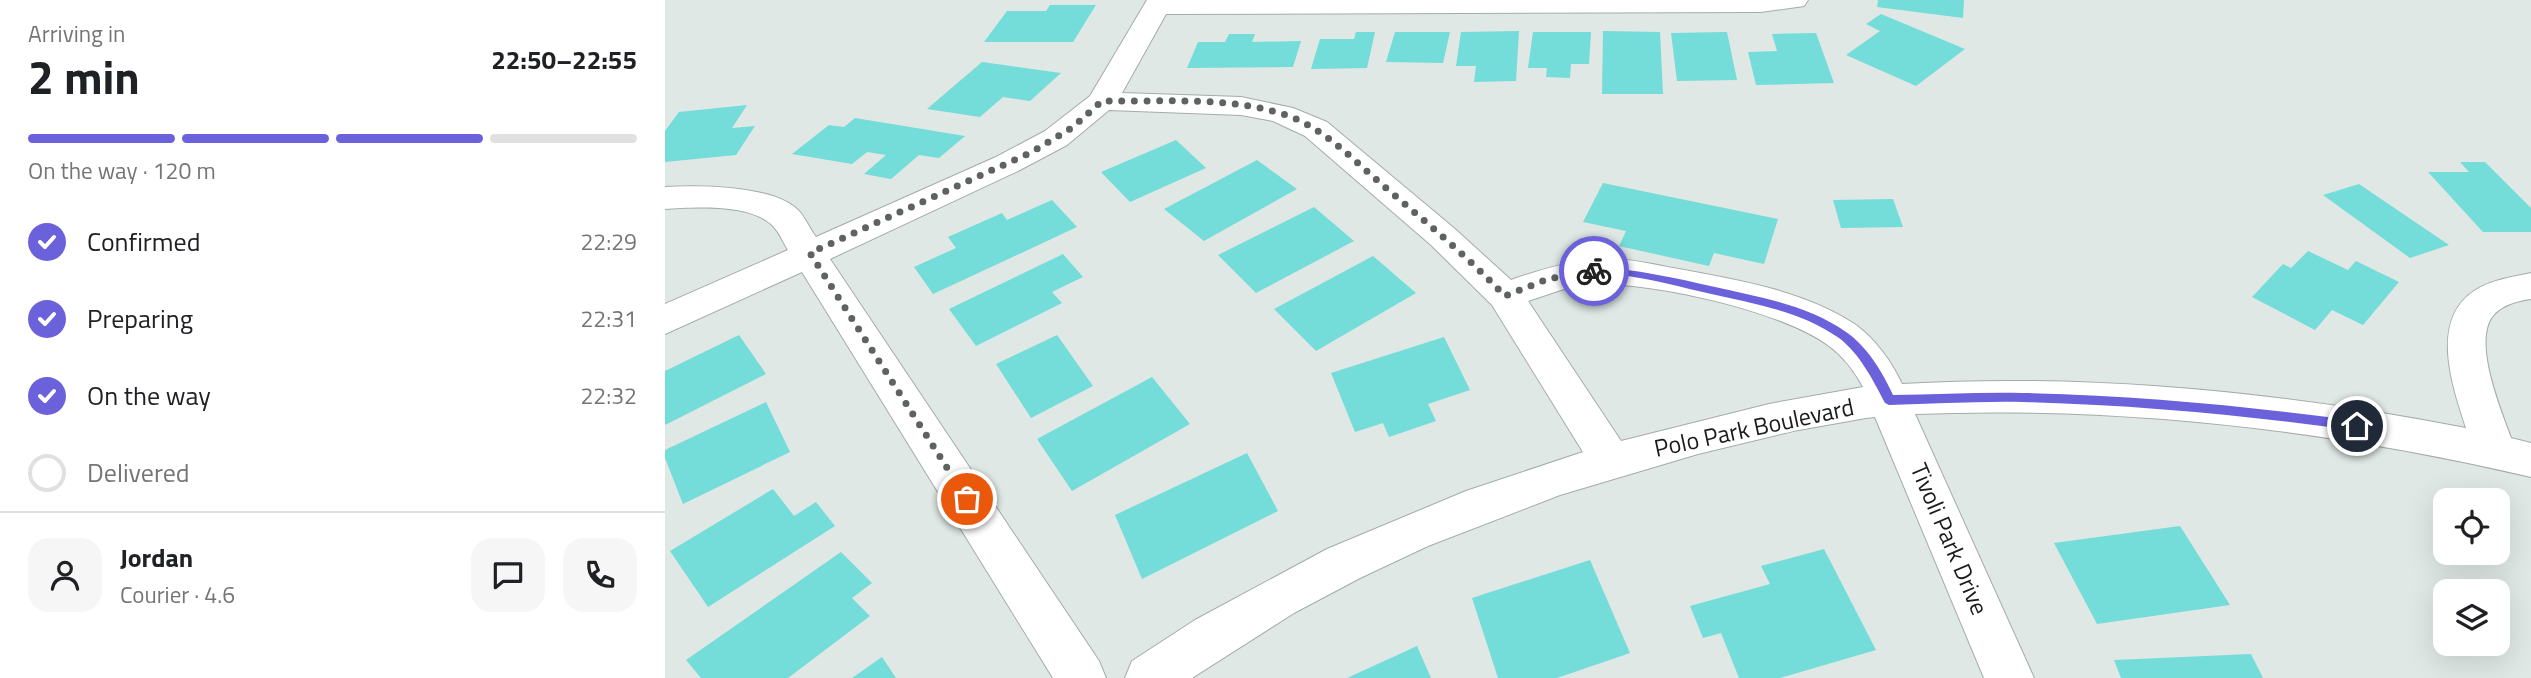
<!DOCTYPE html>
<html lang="en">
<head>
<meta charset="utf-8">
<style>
	:root { --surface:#fff; --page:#f6f6f6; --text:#202124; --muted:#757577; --line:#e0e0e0; --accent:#6b61db }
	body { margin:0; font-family:"Titillium Web",sans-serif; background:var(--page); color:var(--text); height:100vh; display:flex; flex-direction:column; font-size:26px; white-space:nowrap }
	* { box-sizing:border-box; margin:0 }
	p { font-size:23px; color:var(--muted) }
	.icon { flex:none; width:38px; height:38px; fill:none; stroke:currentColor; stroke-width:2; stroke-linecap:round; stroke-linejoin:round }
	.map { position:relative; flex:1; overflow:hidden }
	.sheet { display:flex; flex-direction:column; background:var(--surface); width:665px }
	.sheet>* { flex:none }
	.controls { position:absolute; left:1768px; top:488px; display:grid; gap:14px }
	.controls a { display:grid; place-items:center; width:77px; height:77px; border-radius:14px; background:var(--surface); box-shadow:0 7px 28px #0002; font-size:35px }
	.pin { position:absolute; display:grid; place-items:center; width:60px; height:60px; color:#fff; margin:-30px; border:4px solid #fff; border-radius:50%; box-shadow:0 2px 7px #0007 }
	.courier { position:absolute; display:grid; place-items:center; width:70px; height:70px; margin:-35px; border:5px solid #6b61db; border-radius:50%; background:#fff; color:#222; box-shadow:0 2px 9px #0007 }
	.summary em { font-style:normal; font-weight:700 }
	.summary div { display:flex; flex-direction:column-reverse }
	.summary { display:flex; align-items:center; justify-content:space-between; height:119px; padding:0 28px }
	h1 { font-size:46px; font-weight:700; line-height:52px }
	.bar { display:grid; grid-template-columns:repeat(4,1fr); gap:10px 7px; align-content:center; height:84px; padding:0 28px }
	.bar i { height:9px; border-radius:5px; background:var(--line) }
	.bar .current { background:var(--accent) }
	.bar p { grid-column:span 4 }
	.line { display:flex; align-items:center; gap:18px; padding:0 28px; border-top:2px solid var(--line) }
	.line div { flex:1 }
	.round { display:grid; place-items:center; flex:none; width:74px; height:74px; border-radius:21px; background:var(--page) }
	ol { padding:0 28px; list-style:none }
	li { display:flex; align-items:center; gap:21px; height:77px }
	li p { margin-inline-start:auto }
	li .icon { padding:7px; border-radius:50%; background:var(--accent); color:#fff; stroke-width:4 }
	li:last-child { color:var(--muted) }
	li i { width:38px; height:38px; border:4px solid var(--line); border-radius:50% }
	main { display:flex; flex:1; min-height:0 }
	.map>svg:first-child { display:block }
	.building { fill:#74dcd9 }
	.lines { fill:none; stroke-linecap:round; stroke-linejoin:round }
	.minor-casing { stroke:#a3aca8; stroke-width:2 }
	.minor { fill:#fff; fill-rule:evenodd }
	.route { fill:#6b61db }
	.done { stroke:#5e6362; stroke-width:7; stroke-dasharray:0 12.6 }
	.labels { text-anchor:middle; stroke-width:6; stroke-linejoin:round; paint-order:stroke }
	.street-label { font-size:24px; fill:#191c1b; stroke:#fff }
</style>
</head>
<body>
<main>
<section class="sheet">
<div class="summary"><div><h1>2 min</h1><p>Arriving in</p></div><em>22:50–22:55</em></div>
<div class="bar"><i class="current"></i><i class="current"></i><i class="current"></i><i></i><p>On the way · 120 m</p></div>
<ol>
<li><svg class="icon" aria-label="check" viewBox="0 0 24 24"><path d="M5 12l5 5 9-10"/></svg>Confirmed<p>22:29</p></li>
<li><svg class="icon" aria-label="check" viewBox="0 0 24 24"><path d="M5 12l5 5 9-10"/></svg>Preparing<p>22:31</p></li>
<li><svg class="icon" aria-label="check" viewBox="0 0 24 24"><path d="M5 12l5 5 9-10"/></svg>On the way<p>22:32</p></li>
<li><i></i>Delivered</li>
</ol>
<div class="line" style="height:126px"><a class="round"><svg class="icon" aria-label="person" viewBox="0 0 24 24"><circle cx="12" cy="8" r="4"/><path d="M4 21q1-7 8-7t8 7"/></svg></a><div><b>Jordan</b><p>Courier · 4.6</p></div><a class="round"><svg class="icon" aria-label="chat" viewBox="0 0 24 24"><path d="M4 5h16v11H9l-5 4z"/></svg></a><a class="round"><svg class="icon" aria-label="phone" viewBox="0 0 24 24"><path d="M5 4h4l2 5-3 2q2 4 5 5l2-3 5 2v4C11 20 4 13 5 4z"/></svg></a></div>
</section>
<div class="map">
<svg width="1866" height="678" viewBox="0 0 1866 678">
	<rect width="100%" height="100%" fill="#dfe8e5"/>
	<g class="building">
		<path d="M1213,0h86l-1,18 -86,-11z"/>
		<path d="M385,5h46l-23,37h-89l23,-31h39z"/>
		<path d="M1216,14l84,35 -49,37 -70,-31 34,-24 -14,-7z"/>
		<path d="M854,31l-3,50 -42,1 2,-16h-20l5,-34z"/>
		<path d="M938,31l57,1 3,62h-61z"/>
		<path d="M691,32h19l-8,36 -56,1 9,-30h34z"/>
		<path d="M730,32h55l-7,31 -57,-1z"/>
		<path d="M868,32h58l-2,32h-18l-1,14 -24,-1 1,-9h-19z"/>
		<path d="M1062,32l10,48 -60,1 -6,-48z"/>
		<path d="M1151,33l18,50 -78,2 -8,-33 29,-1 -5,-17z"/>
		<path d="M564,34h26l-3,8 49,-1 -8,26 -106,1 11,-26h27z"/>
		<path d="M317,62l79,11 -31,28 -27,-4 -23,20 -53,-8z"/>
		<path d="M82,105l-15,23 23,-2 -19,29 -71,7v-31l14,-19z"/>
		<path d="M190,118l110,18 -26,22 -20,-3 -28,24 -27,-5 22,-19 -19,-3 -15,12 -60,-10 37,-29 15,2z"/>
		<path d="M511,140l30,28 -76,34 -29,-30z"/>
		<path d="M592,160l40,29 -93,52 -40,-32z"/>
		<path d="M1795,162h25l46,46v24h-48l-55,-60h41z"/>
		<path d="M938,183l175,36 -14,45 -50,-11 -5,13 -90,-20 7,-15 -43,-9z"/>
		<path d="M1694,184l90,61 -39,13 -87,-63z"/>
		<path d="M1228,199l10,28 -62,1 -8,-28z"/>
		<path d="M387,200l25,27 -144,67 -19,-27 42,-19 -8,-11 54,-24 5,7z"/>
		<path d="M649,207l40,34 -98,52 -38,-38z"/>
		<path d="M1643,251l40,19 8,-9 43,21 -36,43 -31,-15 -17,20 -63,-33 31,-33 8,4z"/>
		<path d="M398,254l20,23 -31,15 10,11 -86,43 -27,-37z"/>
		<path d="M708,256l43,37 -100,58 -42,-42z"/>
		<path d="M74,335l27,39 -101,51v-54z"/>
		<path d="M392,335l36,51 -62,32 -35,-54z"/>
		<path d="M779,337l26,53 -42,14 8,17 -47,16 -6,-14 -28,9 -24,-59z"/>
		<path d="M487,377l38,47 -118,67 -35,-52z"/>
		<path d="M101,402l24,50 -107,52 -18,-46v-8z"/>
		<path d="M582,453l31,58 -136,68 -27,-64z"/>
		<path d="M108,489l21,27 22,-14 19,24 -127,81 -38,-56z"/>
		<path d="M1515,526l50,79 -133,19 -43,-81z"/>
		<path d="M1159,549l52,101 -96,28h-41l-18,-45 -18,5 -13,-32 80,-22 -9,-18z"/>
		<path d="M176,552l31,31 -20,15 18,18 -82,62h-87l-15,-18z"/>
		<path d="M925,560l40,93 -73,25h-59l-26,-80z"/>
		<path d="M752,646l14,32h-84z"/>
		<path d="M1586,654l12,24h-142l-7,-18z"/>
		<path d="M217,657l14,21h-44z"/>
	</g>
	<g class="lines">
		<defs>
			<path id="minor" d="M482,0h661l-4,6 -43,6 -595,2 -44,79 119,4 52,11 34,14 128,107 56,51c31,-11 65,-21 99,-21 21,0 42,5 63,9 60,11 131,22 183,57 19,14 36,37 46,59 188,-11 379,8 564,44 -13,-40 -37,-107 8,-137 16,-11 38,-14 57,-18v26c-14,2 -30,6 -39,18 -19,27 9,93 19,121l20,5v34c-201,-47 -409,-71 -616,-63l119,264h-50l-109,-261 -9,1 -73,13 -95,23 -138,41 -132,51 -68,32 -66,35 -102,65h-67l7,-17 63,-41 132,-71 139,-58 117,-39 -91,-147 -61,-60 -126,-109 -32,-15 -32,-6 -132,-5 -42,35 -49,26 -188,88 269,402 7,17h-53l-251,-406 -137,62v-30l123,-54c-5,-8 -9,-18 -15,-24 -22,-23 -79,-19 -108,-17v-22c33,-2 107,-2 133,23 7,7 12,19 18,27l180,-80 49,-26 45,-35zM929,284c58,-2 189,27 235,62 14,10 26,26 34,41l-94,17 -148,37 -93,-140 36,-12z"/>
		</defs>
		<use href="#minor" class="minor-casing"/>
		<use href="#minor" class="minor"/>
	</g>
	<path class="route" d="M929,267c42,2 81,11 121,20 44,10 93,18 131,45 21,14 37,41 47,63 43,0 86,-3 129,-2 112,2 224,13 335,28l6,5 -6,5c-111,-16 -222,-26 -334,-29 -45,-1 -89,2 -134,3l-4,-2c-12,-23 -25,-49 -46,-65 -38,-27 -88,-35 -132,-45 -26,-6 -52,-13 -79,-17 -12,-2 -25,0 -37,-3l-2,-2z"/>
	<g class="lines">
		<path class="done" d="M302,499l-157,-246 222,-101 41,-25 29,-26c59,1 124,-5 181,13 41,13 71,47 103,74 41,35 82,69 119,108l43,-17 46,-8"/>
	</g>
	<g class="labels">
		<g class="street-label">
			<text transform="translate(1089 428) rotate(-12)" y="8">Polo Park Boulevard</text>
			<text transform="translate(1284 539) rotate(67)" y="8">Tivoli Park Drive</text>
		</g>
	</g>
</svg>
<div class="controls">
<a><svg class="icon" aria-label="locate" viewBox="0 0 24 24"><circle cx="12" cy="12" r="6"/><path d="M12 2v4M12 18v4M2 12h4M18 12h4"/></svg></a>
<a><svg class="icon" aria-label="layers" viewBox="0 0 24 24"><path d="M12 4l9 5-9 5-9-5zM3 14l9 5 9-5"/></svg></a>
</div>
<div class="pin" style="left:302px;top:499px;background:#ea580c"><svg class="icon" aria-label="bag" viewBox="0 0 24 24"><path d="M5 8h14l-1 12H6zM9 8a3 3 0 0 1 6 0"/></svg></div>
<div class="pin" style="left:1692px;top:426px;background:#1f2937"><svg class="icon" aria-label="home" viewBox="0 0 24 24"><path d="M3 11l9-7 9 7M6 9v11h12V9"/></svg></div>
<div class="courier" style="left:929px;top:271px"><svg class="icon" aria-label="bike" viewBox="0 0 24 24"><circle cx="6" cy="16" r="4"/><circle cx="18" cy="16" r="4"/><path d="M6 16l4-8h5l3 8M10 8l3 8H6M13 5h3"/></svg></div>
</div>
</main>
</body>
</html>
